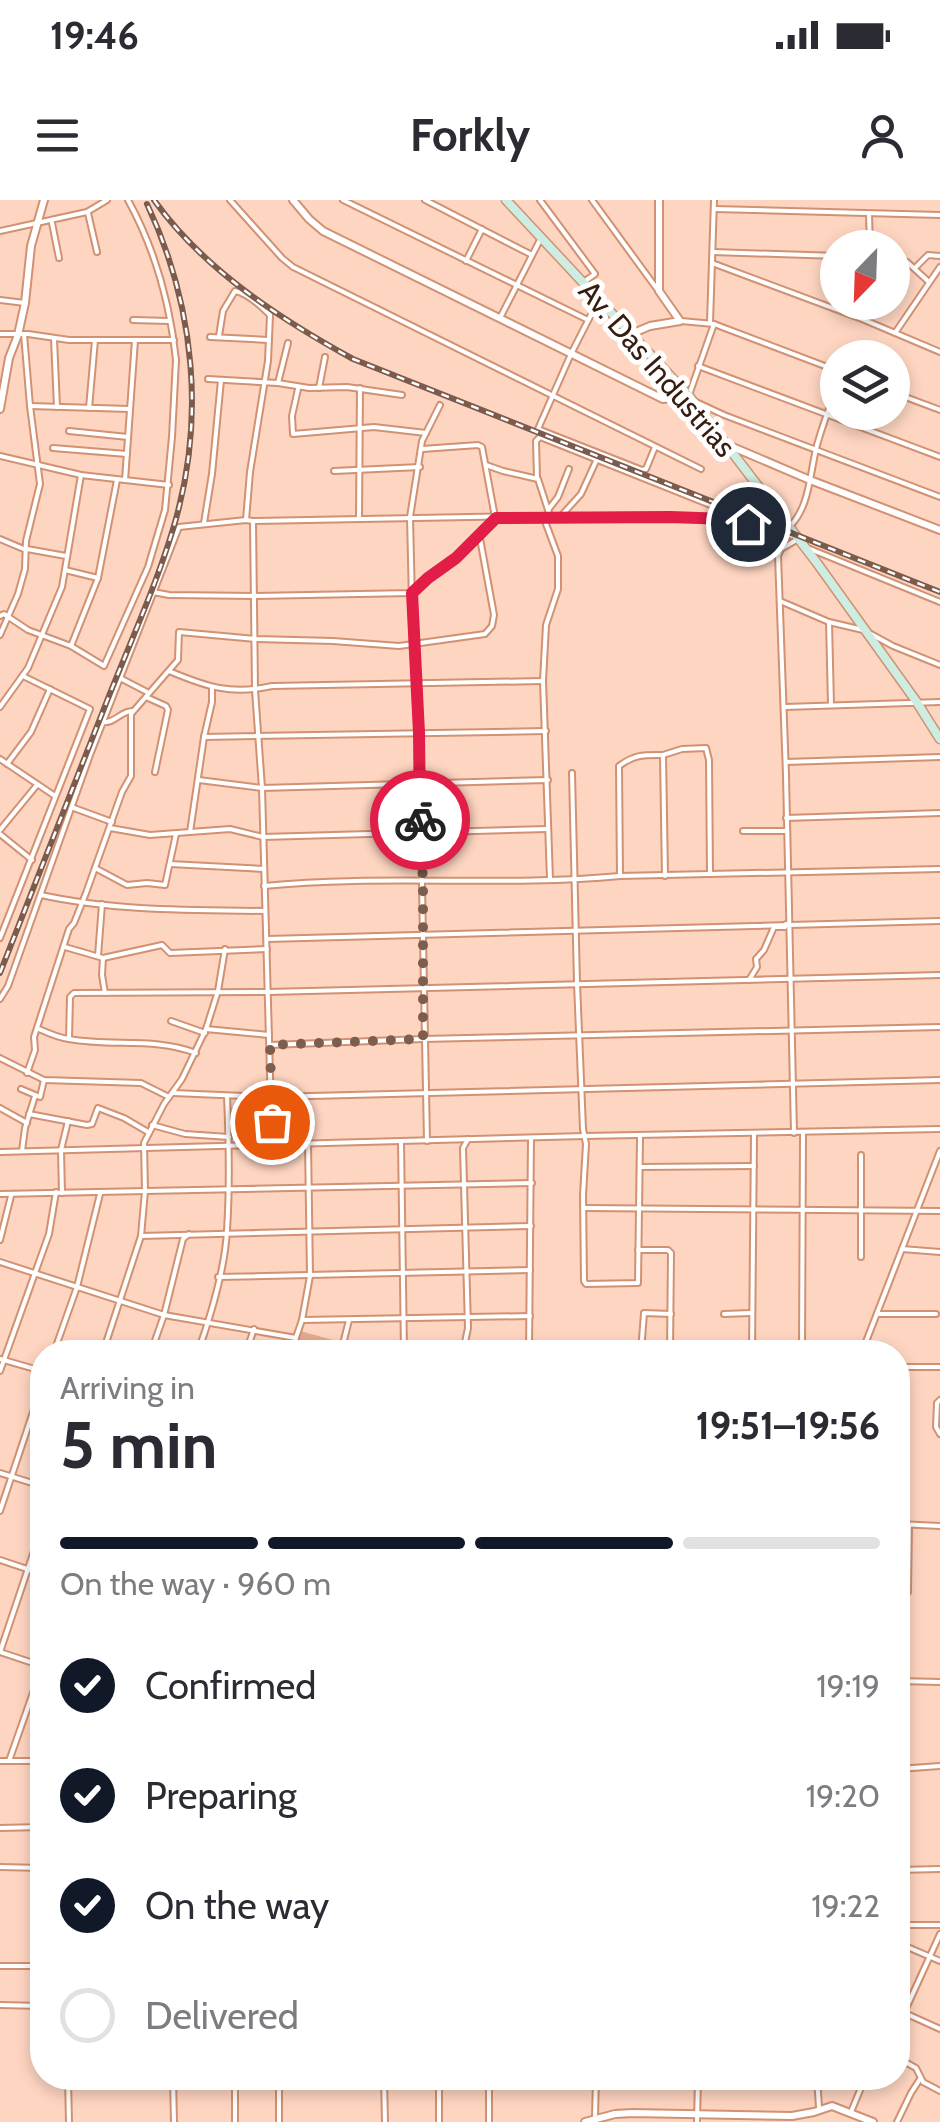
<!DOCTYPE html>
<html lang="en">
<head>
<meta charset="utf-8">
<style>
	:root { --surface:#fff; --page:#f7f7f7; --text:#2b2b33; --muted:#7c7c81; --line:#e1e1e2; --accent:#111827 }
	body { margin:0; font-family:Cabin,sans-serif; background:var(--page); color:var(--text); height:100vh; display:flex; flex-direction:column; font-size:38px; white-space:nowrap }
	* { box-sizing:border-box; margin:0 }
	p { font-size:32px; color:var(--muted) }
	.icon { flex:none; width:55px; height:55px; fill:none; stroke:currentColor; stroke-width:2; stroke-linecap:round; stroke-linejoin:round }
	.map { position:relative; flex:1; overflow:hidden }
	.drawer { position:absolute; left:30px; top:1140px; width:880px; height:750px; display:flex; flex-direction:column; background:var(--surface); border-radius:40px; box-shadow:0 5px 15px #0003 }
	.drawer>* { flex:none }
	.needle { width:65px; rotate:203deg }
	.controls { position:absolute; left:820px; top:30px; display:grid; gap:20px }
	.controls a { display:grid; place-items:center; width:90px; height:90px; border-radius:50%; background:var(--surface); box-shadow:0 5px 15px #0003; font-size:50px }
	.pin { position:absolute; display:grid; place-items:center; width:85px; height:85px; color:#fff; margin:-42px; border:5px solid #fff; border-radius:50%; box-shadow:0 2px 10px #0007 }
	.courier { position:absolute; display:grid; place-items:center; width:100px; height:100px; margin:-50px; border:8px solid #e11d48; border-radius:50%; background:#fff; color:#222; box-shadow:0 2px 12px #0007 }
	.headline em { font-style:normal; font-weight:700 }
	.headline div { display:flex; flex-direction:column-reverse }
	.headline { display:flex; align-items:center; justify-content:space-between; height:170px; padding:0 30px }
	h1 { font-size:65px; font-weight:700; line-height:75px }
	.bar { display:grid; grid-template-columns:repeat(4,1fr); gap:15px 10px; align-content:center; height:120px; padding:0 30px }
	.bar i { height:12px; border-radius:8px; background:var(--line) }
	.bar .active { background:var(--accent) }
	.bar p { grid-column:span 4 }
	ol { padding:0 30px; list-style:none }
	li { display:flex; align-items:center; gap:30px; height:110px }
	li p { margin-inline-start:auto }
	li .icon { padding:10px; border-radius:50%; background:var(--accent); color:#fff; stroke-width:4 }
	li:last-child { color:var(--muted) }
	li i { width:55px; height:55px; border:5px solid var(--line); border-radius:50% }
	.status { display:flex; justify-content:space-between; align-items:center; height:70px; padding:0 50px; background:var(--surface); direction:ltr }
	.status svg { height:28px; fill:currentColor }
	header { display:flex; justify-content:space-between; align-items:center; height:130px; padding:0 30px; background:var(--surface); font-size:45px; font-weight:700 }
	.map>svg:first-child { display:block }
	.green { fill:#e5aa8d }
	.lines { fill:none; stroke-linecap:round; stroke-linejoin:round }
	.minor-casing { stroke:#d19172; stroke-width:8 }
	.tertiary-casing { stroke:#d19172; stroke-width:10 }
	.secondary-casing { stroke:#d19172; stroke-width:11 }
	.minor { stroke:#fff; stroke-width:4 }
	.tertiary { stroke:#fff; stroke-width:6 }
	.secondary { stroke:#cdede2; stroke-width:8 }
	.rail-casing { stroke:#7a5b4c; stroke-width:6 }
	.rail { stroke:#fff; stroke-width:2.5; stroke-dasharray:8; stroke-linecap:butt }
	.done { stroke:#7c5d4e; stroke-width:10; stroke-dasharray:0 18 }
	.route { stroke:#e11d48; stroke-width:12 }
	.labels { text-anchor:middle; stroke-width:10; stroke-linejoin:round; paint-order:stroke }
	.street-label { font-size:30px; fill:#361d10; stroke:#fff }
</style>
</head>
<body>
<div class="status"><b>19:46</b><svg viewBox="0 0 49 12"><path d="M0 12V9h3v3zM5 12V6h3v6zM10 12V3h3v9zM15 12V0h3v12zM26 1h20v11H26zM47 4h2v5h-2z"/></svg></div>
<header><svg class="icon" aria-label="menu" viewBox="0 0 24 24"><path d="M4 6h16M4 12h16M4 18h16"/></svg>Forkly<svg class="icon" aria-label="person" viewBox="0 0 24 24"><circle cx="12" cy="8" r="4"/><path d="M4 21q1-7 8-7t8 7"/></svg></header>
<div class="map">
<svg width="940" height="1922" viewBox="0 0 940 1922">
	<rect width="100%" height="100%" fill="#fed5c1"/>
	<path class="green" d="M300,1131l33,9 -3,12h-36z"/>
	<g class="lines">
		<defs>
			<g id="minor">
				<path d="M230,0l52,58 11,9 408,202"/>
				<path d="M343,0l245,120"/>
				<path d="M425,0l107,55"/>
				<path d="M540,0l55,74 -10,7"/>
				<path d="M592,0l65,89"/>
				<path d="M714,9l226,6"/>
				<path d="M88,13l9,39"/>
				<path d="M869,14l1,34"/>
				<path d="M52,23l7,35"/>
				<path d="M0,31l87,-19 20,-12"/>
				<path d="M713,52l125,4"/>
				<path d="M892,55l15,7 22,20"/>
				<path d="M466,61l16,-32"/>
				<path d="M712,63l150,56 78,33"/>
				<path d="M915,68l13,-13 12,1"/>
				<path d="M0,100l25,3"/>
				<path d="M598,101l-27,53 -33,75 104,41 4,-1 9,-22"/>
				<path d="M500,118l41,-80"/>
				<path d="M133,120l36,1"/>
				<path d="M681,121l33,3 124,47"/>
				<path d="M710,123l4,-123"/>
				<path d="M895,133l45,-66"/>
				<path d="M0,134h28l41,6h105"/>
				<path d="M219,136l4,-25 12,-20c12,2 26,15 35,24l-2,46 -18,111 -4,48"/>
				<path d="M210,137l59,3"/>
				<path d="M54,139l3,68"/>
				<path d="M698,166l242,91"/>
				<path d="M208,179l70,4 31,5 38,-1 55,8"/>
				<path d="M278,183l10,-40"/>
				<path d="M319,188l6,-31"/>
				<path d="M298,189l-6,27 1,18 81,-7 52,6"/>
				<path d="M892,192l48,18"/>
				<path d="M689,195l25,-71"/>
				<path d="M696,202l28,13 216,82"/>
				<path d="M30,206l100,3"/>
				<path d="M89,208l6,-68"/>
				<path d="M69,231l59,6"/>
				<path d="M53,248l74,6"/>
				<path d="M0,256l81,19 88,10"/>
				<path d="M486,265l17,6 35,8 12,37"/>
				<path d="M334,271l86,-4"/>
				<path d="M537,278l-1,-37 4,-4 188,75 1,7"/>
				<path d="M125,280l10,-140"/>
				<path d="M548,310l10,-13 11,-28"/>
				<path d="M543,316l15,40v33l-12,36 -3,56 7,198"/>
				<path d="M561,316l20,-22 16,-35"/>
				<path d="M359,318l1,-130"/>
				<path d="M253,321l2,169 7,98 10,358"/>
				<path d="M204,323l8,-49 9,-94"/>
				<path d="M790,326c20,-19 20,-55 27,-81 6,-21 13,-40 21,-60"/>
				<path d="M0,339l26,11"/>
				<path d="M27,349l39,7"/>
				<path d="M810,349l130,53"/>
				<path d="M65,370l33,8"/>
				<path d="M153,392l16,3 86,1 157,-3 16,-15 28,-20 39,-41 -13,-70 -4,-2 -56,4"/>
				<path d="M780,401l49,21 34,8"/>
				<path d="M0,416l4,-2 24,16 43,16 33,20 44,-99 17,-57 7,-73 4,-77c-6,-56 -21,-111 -48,-160"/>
				<path d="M829,422l2,83"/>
				<path d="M871,434l22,12 47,19"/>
				<path d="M0,435l18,-41 7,-25 1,-28 14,-57 -10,-78 -6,-72"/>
				<path d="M71,446l27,-68 19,-98"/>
				<path d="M169,471c38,16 62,24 103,15l271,-5"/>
				<path d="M120,478l27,14"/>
				<path d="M146,497l20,9 2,4 -13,62"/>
				<path d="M0,507l28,-39 34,-81 19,-112"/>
				<path d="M785,507l155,-5"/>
				<path d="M103,522c11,2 18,-11 29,-11"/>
				<path d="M204,537l342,-6"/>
				<path d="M663,555l19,-6 24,-1 3,12 1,114"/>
				<path d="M0,559l55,37"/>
				<path d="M786,562l154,-5"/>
				<path d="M7,564l24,-32 19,-43"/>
				<path d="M572,573l5,210 6,146 3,15 -3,51 1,86 2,3 52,-1 2,-145"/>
				<path d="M199,580l63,8 286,-8"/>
				<path d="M74,608l38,14"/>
				<path d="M786,618l154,-5"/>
				<path d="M110,628l40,7 80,-6 33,8 285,-8"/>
				<path d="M0,630l37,-45"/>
				<path d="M743,631h44"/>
				<path d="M190,632l14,-95 8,-35v-13"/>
				<path d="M0,634l32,26"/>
				<path d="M170,664l94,5"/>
				<path d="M95,668l32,17 20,-2 18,2 11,-51"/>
				<path d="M620,676l-1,-110c16,-12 25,-11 44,-11l2,121"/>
				<path d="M264,686c118,-12 238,1 356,-10l320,-7"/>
				<path d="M41,695c73,16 150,15 224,16"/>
				<path d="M0,738l90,-229 -67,-33"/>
				<path d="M267,739l673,-18"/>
				<path d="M65,747l38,11 59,-13 8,8 97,-4"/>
				<path d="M98,756l4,-52"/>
				<path d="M103,758l-1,17 3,18"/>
				<path d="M749,780l8,-13 -1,-8 8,-9 10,-23h11l1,-3"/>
				<path d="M0,799l8,-13 82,-231 89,-228 67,-7 7,1 272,-5 145,1 59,2 63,17"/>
				<path d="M171,821l34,12"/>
				<path d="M39,829c9,4 20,9 30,10 43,8 85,-2 127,14"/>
				<path d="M206,829l63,6"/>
				<path d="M69,839l1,-42 4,-4 194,-1 672,-17"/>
				<path d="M270,845l153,-6 517,-12"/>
				<path d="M0,858l44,22 97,3 28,14"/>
				<path d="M27,873l8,-23 -1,-13 35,-108 5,-6 12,-30 36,-101 9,-16v-62l47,-54 1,-28 77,7 77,2 66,5 86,-12 7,-8 2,-11 -15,-82"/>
				<path d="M21,889l19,8 4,-17"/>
				<path d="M173,893l98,4 669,-17"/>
				<path d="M0,908l27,15"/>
				<path d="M29,914l58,11 5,-1 6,-16 26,10 24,14"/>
				<path d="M152,925l33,9 44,3"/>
				<path d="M794,933l-8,-358 -8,-219 3,-7 17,-10"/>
				<path d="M427,941l-8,-408 -6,-88 -3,-128 12,-76 18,-36"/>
				<path d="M401,942l3,210"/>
				<path d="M22,951l3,-23 10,-32"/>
				<path d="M0,952l585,-16 355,-7"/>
				<path d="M640,967l114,-1"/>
				<path d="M62,993l-1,-43 7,-29"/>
				<path d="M0,994l532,-11"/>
				<path d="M585,1008l355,3"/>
				<path d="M141,1036l390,-10"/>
				<path d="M0,1040l11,-44"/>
				<path d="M902,1049l38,3"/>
				<path d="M638,1050h30l3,3 -1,99"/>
				<path d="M861,1057v-102"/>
				<path d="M0,1062l164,53 132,23"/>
				<path d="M218,1077l312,-7"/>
				<path d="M724,1114l27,-1"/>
				<path d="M877,1114h59"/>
				<path d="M302,1120l228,-4"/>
				<path d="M54,1152l23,-65 23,-93"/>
				<path d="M103,1152l38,-116 4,-45 -1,-48 20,-39 18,-25 24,-50 12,-38 7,-42"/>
				<path d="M151,1152l13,-37 19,-76 6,-5"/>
				<path d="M198,1152c13,-37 27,-83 29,-122 3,-44 2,-89 0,-134"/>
				<path d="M246,1152l8,-23"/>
				<path d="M291,1152l11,-32 8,-44 -2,-133"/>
				<path d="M341,1152l8,-32"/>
				<path d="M463,1152l5,-24 -5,-180 5,-9"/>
				<path d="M529,1152l2,-214"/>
				<path d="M641,1152l3,-39 27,1"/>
				<path d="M752,1152l2,-218"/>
				<path d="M802,1152l1,-219"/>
				<path d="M862,1152l78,-201"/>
				<path d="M0,1159l42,12"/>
				<path d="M898,1167h42"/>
				<path d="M0,1171l49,-137 7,-42"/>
				<path d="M940,1200l-3,3 -1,24 4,7"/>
				<path d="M0,1273l42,13"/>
				<path d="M0,1311l42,-126"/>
				<path d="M898,1324l42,2"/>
				<path d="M0,1360l42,14"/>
				<path d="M908,1392l1,-67"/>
				<path d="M0,1452l42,-125"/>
				<path d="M0,1452l42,14"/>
				<path d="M898,1481l42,1"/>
				<path d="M0,1561h42"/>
				<path d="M9,1561l33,-94"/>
				<path d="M898,1569l42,-3"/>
				<path d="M0,1628l42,-1"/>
				<path d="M0,1667l42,1"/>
				<path d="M898,1670l42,-1"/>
				<path d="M905,1725h35"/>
				<path d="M898,1743l42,18"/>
				<path d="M905,1745l-3,-42 3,-168"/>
				<path d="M0,1766h42"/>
				<path d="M0,1805l42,1"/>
				<path d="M898,1810l42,19"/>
				<path d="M904,1813l36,-79"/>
				<path d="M898,1858l18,10 7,14 17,9"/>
				<path d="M68,1878l1,44"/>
				<path d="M173,1878l1,44"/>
				<path d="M279,1878v44"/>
				<path d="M384,1878l1,44"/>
				<path d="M439,1878v44"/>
				<path d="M489,1878v44"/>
				<path d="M817,1878l2,29"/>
				<path d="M345,1885l39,-1"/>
				<path d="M489,1886l107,-1"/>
				<path d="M851,1912l14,-34"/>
				<path d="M595,1917l1,-39"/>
				<path d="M235,1922v-37"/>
				<path d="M697,1922l1,-44"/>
				<path d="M897,1922l14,-29 9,-14"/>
			</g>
			<g id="tertiary">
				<path d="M293,0l16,19 14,12 340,168 7,-1 10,-10"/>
				<path d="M631,134l19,-8 30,-5 -21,-30v-91"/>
				<path d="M0,209l9,-51 9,-23 7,-32 6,-57 13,-46"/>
				<path d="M728,245l82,35 130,50"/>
				<path d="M585,1922l30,-8 18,-1 159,3 22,-4 18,-6 41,16"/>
			</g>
			<path id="secondary" d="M506,0l183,196 128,167 99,138 24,38"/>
		</defs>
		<use href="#minor" class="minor-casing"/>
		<use href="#tertiary" class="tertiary-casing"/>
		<use href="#secondary" class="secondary-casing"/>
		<use href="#minor" class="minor"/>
		<use href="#tertiary" class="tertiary"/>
		<use href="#secondary" class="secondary"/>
		<defs>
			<g id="rail">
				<path d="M154,0c49,69 126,119 199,159l587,233"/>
				<path d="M0,773c35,-89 70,-178 105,-267 23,-59 50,-117 68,-177 33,-108 22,-223 -26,-325"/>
			</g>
		</defs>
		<use href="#rail" class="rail-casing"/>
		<use href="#rail" class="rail"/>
	</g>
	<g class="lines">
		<path class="done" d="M272,922l-2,-77 153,-6v-157l-3,-62"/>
		<path class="route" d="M420,620l-1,-87 -7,-140 16,-15 28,-20 40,-40 174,-1 58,2 20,5"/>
	</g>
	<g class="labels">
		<g class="street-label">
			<text transform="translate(657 169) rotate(49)" y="10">Av. Das Industrias</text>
		</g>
	</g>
</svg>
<div class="controls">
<a><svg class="needle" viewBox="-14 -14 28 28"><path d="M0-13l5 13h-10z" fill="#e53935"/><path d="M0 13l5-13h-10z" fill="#7c7c81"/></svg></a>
<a><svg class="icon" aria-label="layers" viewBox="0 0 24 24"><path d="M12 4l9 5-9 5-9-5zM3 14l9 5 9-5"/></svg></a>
</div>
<div class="pin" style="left:272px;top:922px;background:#ea580c"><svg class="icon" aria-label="bag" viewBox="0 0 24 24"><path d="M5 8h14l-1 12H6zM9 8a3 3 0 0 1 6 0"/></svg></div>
<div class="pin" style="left:748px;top:324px;background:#1f2937"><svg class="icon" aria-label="home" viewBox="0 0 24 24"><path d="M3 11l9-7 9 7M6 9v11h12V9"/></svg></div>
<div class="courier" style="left:420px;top:620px"><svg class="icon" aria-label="bike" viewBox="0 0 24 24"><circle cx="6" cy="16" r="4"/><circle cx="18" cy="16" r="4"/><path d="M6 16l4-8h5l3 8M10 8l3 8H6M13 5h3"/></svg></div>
<section class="drawer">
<div class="headline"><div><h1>5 min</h1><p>Arriving in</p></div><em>19:51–19:56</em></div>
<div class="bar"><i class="active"></i><i class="active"></i><i class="active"></i><i></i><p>On the way · 960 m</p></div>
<ol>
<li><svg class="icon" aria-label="check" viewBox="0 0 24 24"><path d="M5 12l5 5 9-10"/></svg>Confirmed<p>19:19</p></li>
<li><svg class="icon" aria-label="check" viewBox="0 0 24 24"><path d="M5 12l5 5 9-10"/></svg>Preparing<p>19:20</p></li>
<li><svg class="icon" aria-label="check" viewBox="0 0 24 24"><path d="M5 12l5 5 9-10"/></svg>On the way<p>19:22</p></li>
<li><i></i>Delivered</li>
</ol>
</section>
</div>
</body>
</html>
